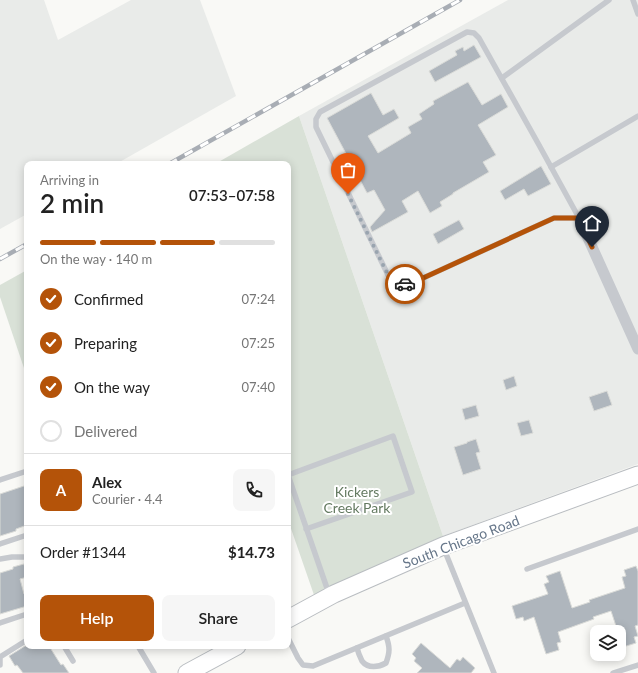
<!DOCTYPE html>
<html lang="en">
<head>
<meta charset="utf-8">
<style>
	:root { --surface:#fff; --page:#f6f6f6; --text:#222; --muted:#767676; --line:#e0e0e0; --accent:#b45309 }
	body { margin:0; font-family:Lato,sans-serif; background:var(--page); color:var(--text); height:100vh; display:flex; flex-direction:column; font-size:15px; white-space:nowrap }
	* { box-sizing:border-box; margin:0 }
	p { font-size:13px; color:var(--muted) }
	.icon { flex:none; width:22px; height:22px; fill:none; stroke:currentColor; stroke-width:2; stroke-linecap:round; stroke-linejoin:round }
	.map { position:relative; flex:1; overflow:hidden }
	.sheet { position:absolute; left:24px; top:161px; width:267px; height:488px; display:flex; flex-direction:column; background:var(--surface); border-radius:8px; box-shadow:0 2px 10px #0003 }
	.sheet>* { flex:none }
	.fabs { position:absolute; left:590px; top:625px; display:grid; gap:8px }
	.fabs a { display:grid; place-items:center; width:36px; height:36px; border-radius:8px; background:var(--surface); box-shadow:0 2px 10px #0003; font-size:20px }
	.pin { position:absolute; display:grid; place-items:center; width:34px; height:34px; color:#fff; margin:-41px -17px; border-radius:50% 50% 50% 0; rotate:-45deg; box-shadow:0 0 4px #0007 }
	.pin .icon { rotate:45deg }
	.courier { position:absolute; display:grid; place-items:center; width:40px; height:40px; margin:-20px; border:3px solid #b45309; border-radius:50%; background:#fff; color:#222; box-shadow:0 1px 5px #0007 }
	.head em { font-style:normal; font-weight:600 }
	.head div { display:flex; flex-direction:column-reverse }
	.head { display:flex; align-items:center; justify-content:space-between; height:68px; padding:0 16px }
	h1 { font-size:26px; font-weight:600; line-height:30px }
	.bar { display:grid; grid-template-columns:repeat(4,1fr); gap:6px 4px; align-content:center; height:48px; padding:0 16px }
	.bar i { height:5px; border-radius:3px; background:var(--line) }
	.bar .active { background:var(--accent) }
	.bar p { grid-column:span 4 }
	.line { display:flex; align-items:center; gap:10px; padding:0 16px; border-top:1px solid var(--line) }
	.line div { flex:1 }
	.round { display:grid; place-items:center; flex:none; width:42px; height:42px; border-radius:8px; background:var(--page) }
	ol { padding:0 16px; list-style:none }
	li { display:flex; align-items:center; gap:12px; height:44px }
	li p { margin-inline-start:auto }
	li .icon { padding:4px; border-radius:50%; background:var(--accent); color:#fff; stroke-width:4 }
	li:last-child { color:var(--muted) }
	li i { width:22px; height:22px; border:2px solid var(--line); border-radius:50% }
	.primary-button { display:flex; gap:8px; margin-top:auto; padding:8px 16px }
	.primary-button a { flex:1; height:46px; border-radius:8px; background:var(--accent); color:#fff; font-size:16px; font-weight:600; line-height:46px; text-align:center }
	.primary-button a+a { background:var(--page); color:var(--text) }
	.map>svg:first-child { display:block }
	.built { fill:#e9ebe9 }
	.green { fill:#d9e1d7 }
	.building { fill:#afb6bd; stroke:#dadbd8 }
	.lines { fill:none; stroke-linecap:round; stroke-linejoin:round }
	.primary-casing { stroke:#b9bdc1; stroke-width:19 }
	.service { stroke:#c6c9ce; stroke-width:5.5 }
	.minor { stroke:#c6c9ce; stroke-width:11 }
	.primary { stroke:#fff; stroke-width:17 }
	.rail-casing { stroke:#a8adb4; stroke-width:4.5 }
	.rail { stroke:#fff; stroke-width:3; stroke-dasharray:9; stroke-linecap:butt }
	.done { stroke:#99a4af; stroke-width:4; stroke-dasharray:0 7.2 }
	.route { stroke:#b45309; stroke-width:5 }
	.labels { text-anchor:middle; stroke-width:4; stroke-linejoin:round; paint-order:stroke }
	.park-label { font-size:14px; fill:#647a61; stroke:#fff }
	.street-label { font-size:14px; fill:#667689; stroke:#fff }
</style>
</head>
<body>
<div class="map">
<svg width="638" height="673" viewBox="0 0 638 673">
	<rect width="100%" height="100%" fill="#f9f9f6"/>
	<g class="built">
		<path d="M0,0h44l14,40 73,-40h69l36,96 -120,68h-89v50l-27,15z"/>
		<path d="M508,0h130v464l-195,72 -144,-420z"/>
	</g>
	<g class="green">
		<path d="M299,116l144,420 -129,59 -26,-75v-356h-73z"/>
		<path d="M27,270v107l-27,-80v-12z"/>
	</g>
	<g class="building">
		<path d="M474,45l7,12 -46,25 -6,-11 28,-16 -2,-4 8,-4 1,4z"/>
		<path d="M468,82l14,23 19,-11 7,13 -30,18 18,30 -13,7 6,10 -36,21v1l-13,8 2,4 -12,7 -12,-22 -16,10 6,11 -36,20 -2,-5 15,-17 -11,-20 -7,3 -40,-75 44,-25 12,22 11,-6 5,9 -31,18 10,17 33,-20 -3,-6 14,-8 -3,-5 15,-10 -1,-3z"/>
		<path d="M541,166l10,18 -23,12 -4,-7 -19,11 -5,-9z"/>
		<path d="M459,220l5,9 -26,15 -5,-10z"/>
		<path d="M514,376l3,10 -11,4 -3,-10z"/>
		<path d="M607,391l5,14 -18,6 -5,-14z"/>
		<path d="M476,405l3,11 -14,4 -3,-11z"/>
		<path d="M529,420l4,13 -12,3 -4,-13z"/>
		<path d="M476,439l4,13 -4,1 5,16 -18,6 -9,-28 13,-4v-1z"/>
		<path d="M27,485v40l-11,4v2l-16,5v-42z"/>
		<path d="M24,564l3,13 -7,2 4,15h3v12l-27,8v-41l13,-4v-2z"/>
		<path d="M636,566l2,5v54l-3,1 3,10 -4,1 2,6 -13,4 -4,-12v-3h-1l-7,-21 -18,6 1,2 -36,13 3,10 -4,1 2,7 -13,4 -12,-37 -10,4 -1,-4 -7,2 -4,-13 36,-12 -4,-10 5,-2 -3,-6 14,-5 12,37 18,-6 -1,-2 36,-12 -3,-11 4,-1 -2,-6z"/>
		<path d="M421,643l29,25 7,-9 3,2 3,-4 12,11 -4,5h-54l5,-5 -8,-7 2,-3 -4,-4z"/>
		<path d="M25,646h24l12,19 2,-1 6,9h-46l-6,-8 -2,1 -6,-10z"/>
	</g>
	<g class="lines">
		<defs>
			<g id="primary">
				<path d="M288,619l46,-25 109,-48 195,-71"/>
				<path d="M187,673l50,-27"/>
			</g>
		</defs>
		<use href="#primary" class="primary-casing"/>
		<g class="service">
			<path d="M633,0l5,14"/>
			<path d="M467,32l7,1 5,5 60,107 40,73h-25l-144,66 -8,-1 -14,-8 -72,-148v-8l4,-7z"/>
			<path d="M502,78l107,-78"/>
			<path d="M551,167l87,-51"/>
			<path d="M0,480l27,-9"/>
			<path d="M306,529l106,-37 -19,-56 -105,39 41,119"/>
			<path d="M0,544l27,-9"/>
			<path d="M444,549l50,124"/>
			<path d="M0,559l12,-2h15"/>
			<path d="M527,569l111,-40"/>
			<path d="M0,623l27,-9"/>
			<path d="M288,638l10,20 5,7 10,1 152,-63"/>
			<path d="M64,646l9,15"/>
			<path d="M138,646l16,27"/>
			<path d="M357,648c1,4 3,9 5,13 6,8 17,6 24,2 4,-11 4,-16 0,-27"/>
			<path d="M0,665v-8l27,-17"/>
			<path d="M613,673l25,-8"/>
		</g>
		<path class="minor" d="M579,218l59,131"/>
		<use href="#primary" class="primary"/>
		<defs>
			<g id="rail">
				<path d="M169,164l291,-164"/>
				<path d="M0,259l27,-15"/>
			</g>
		</defs>
		<use href="#rail" class="rail-casing"/>
		<use href="#rail" class="rail"/>
	</g>
	<g class="lines">
		<path class="done" d="M348,194l40,81 14,8 3,1"/>
		<path class="route" d="M405,284h5l144,-66h25l13,29"/>
	</g>
	<g class="labels">
		<g class="park-label">
			<text x="357" y="497">Kickers<tspan x="357" dy="16">Creek Park</tspan></text>
		</g>
		<g class="street-label">
			<text transform="translate(461 542) rotate(-21)" y="5">South Chicago Road</text>
		</g>
	</g>
</svg>
<div class="fabs">
<a><svg class="icon" aria-label="layers" viewBox="0 0 24 24"><path d="M12 4l9 5-9 5-9-5zM3 14l9 5 9-5"/></svg></a>
</div>
<div class="pin" style="left:348px;top:194px;background:#ea580c"><svg class="icon" aria-label="bag" viewBox="0 0 24 24"><path d="M5 8h14l-1 12H6zM9 8a3 3 0 0 1 6 0"/></svg></div>
<div class="pin" style="left:592px;top:247px;background:#1f2937"><svg class="icon" aria-label="home" viewBox="0 0 24 24"><path d="M3 11l9-7 9 7M6 9v11h12V9"/></svg></div>
<div class="courier" style="left:405px;top:284px"><svg class="icon" aria-label="car" viewBox="0 0 24 24"><path d="M5 17H2v-5l4-1 3-4h7l3 4 3 1v5h-3M9 17h6M6 11h13"/><circle cx="7" cy="17" r="2"/><circle cx="17" cy="17" r="2"/></svg></div>
<section class="sheet">
<div class="head"><div><h1>2 min</h1><p>Arriving in</p></div><em>07:53–07:58</em></div>
<div class="bar"><i class="active"></i><i class="active"></i><i class="active"></i><i></i><p>On the way · 140 m</p></div>
<ol>
<li><svg class="icon" aria-label="check" viewBox="0 0 24 24"><path d="M5 12l5 5 9-10"/></svg>Confirmed<p>07:24</p></li>
<li><svg class="icon" aria-label="check" viewBox="0 0 24 24"><path d="M5 12l5 5 9-10"/></svg>Preparing<p>07:25</p></li>
<li><svg class="icon" aria-label="check" viewBox="0 0 24 24"><path d="M5 12l5 5 9-10"/></svg>On the way<p>07:40</p></li>
<li><i></i>Delivered</li>
</ol>
<div class="line" style="height:72px"><b class="round" style="background:var(--accent);color:#fff">A</b><div><b>Alex</b><p>Courier · 4.4</p></div><a class="round"><svg class="icon" aria-label="phone" viewBox="0 0 24 24"><path d="M5 4h4l2 5-3 2q2 4 5 5l2-3 5 2v4C11 20 4 13 5 4z"/></svg></a></div>
<div class="line" style="height:52px"><div>Order #1344</div><b>$14.73</b></div>
<div class="primary-button"><a>Help</a><a>Share</a></div>
</section>
</div>
</body>
</html>
